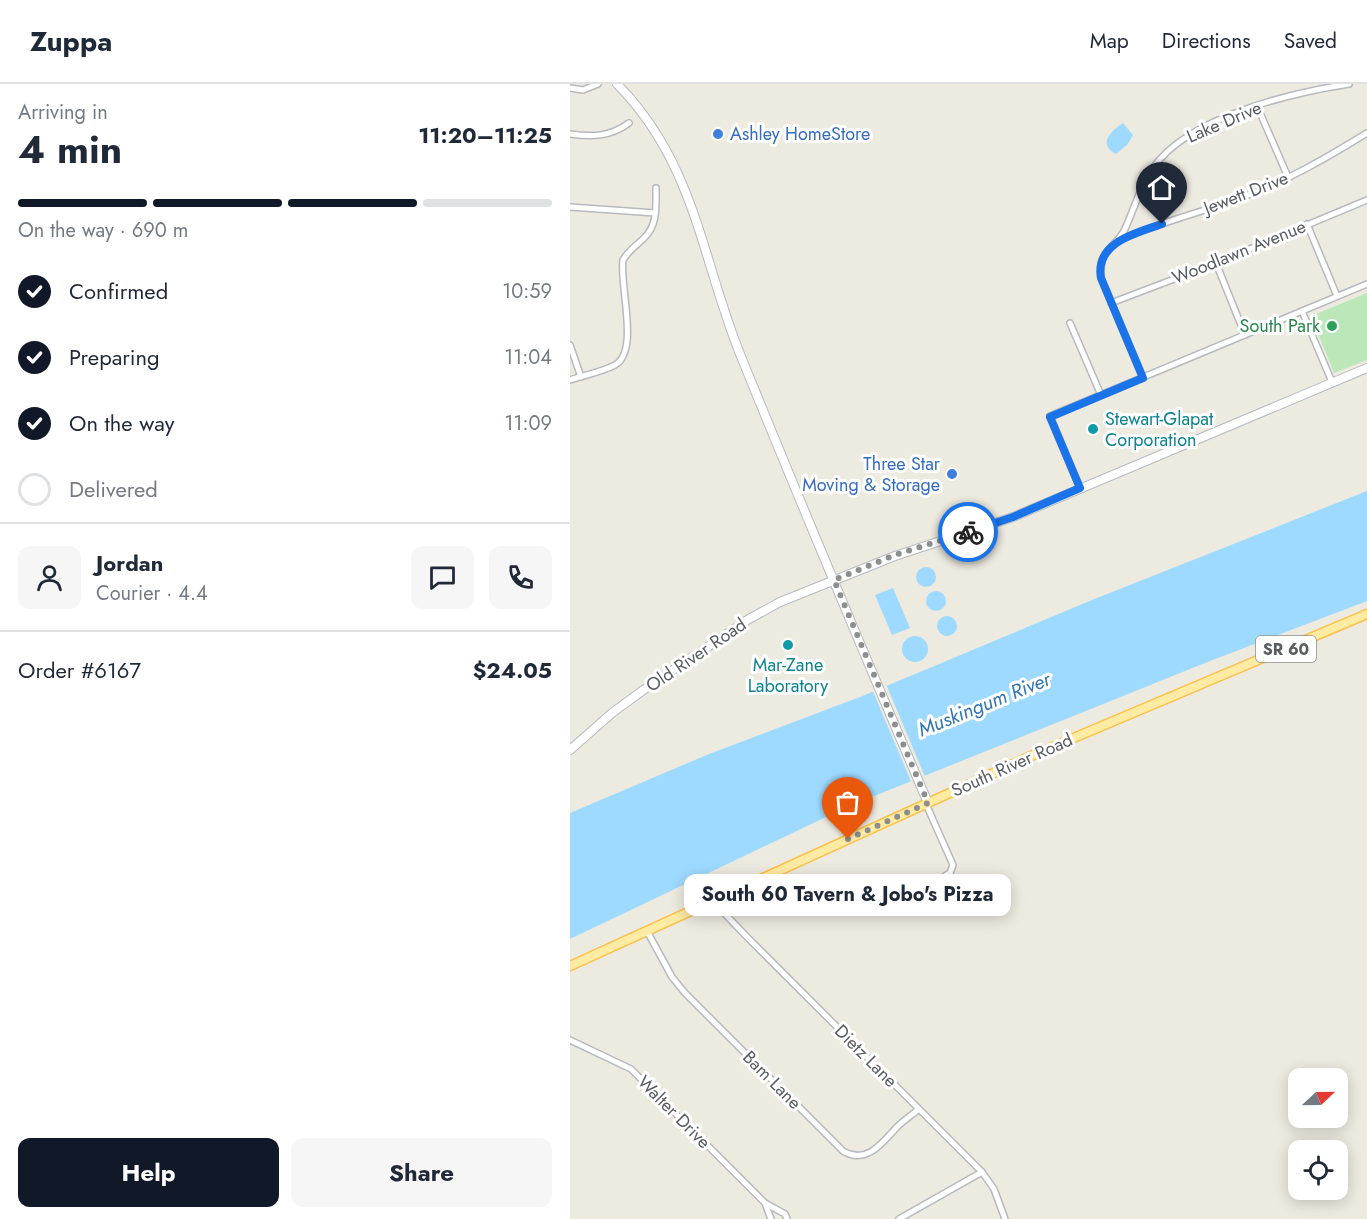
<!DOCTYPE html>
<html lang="en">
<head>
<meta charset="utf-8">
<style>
	:root { --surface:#fff; --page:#f6f6f7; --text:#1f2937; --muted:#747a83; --line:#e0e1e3; --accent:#111827 }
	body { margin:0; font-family:Jost,sans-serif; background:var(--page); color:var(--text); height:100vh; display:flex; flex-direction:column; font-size:22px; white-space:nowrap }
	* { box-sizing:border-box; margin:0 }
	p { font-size:20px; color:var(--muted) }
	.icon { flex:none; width:33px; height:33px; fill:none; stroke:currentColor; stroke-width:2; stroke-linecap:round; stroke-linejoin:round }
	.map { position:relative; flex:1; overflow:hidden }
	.sheet { display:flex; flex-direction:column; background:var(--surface); width:570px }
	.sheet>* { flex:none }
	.needle { width:39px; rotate:68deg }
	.fabs { position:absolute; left:718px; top:984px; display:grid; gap:12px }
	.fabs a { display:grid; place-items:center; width:60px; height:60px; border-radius:12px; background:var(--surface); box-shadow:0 3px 15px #0003; font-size:30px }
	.pin { position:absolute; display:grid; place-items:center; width:51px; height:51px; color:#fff; margin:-62px -26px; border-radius:50% 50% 50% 0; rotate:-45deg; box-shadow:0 0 6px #0007 }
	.pin .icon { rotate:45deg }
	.courier { position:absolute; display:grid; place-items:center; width:60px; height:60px; margin:-30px; border:4px solid #1a73e8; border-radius:50%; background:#fff; color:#222; box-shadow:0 2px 8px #0007 }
	.bubble { position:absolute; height:42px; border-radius:12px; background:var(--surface); box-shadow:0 3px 15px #0003; font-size:20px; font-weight:700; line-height:42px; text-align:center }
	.summary em { font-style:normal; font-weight:700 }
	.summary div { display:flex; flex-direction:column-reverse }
	.summary { display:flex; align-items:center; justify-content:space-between; height:102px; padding:0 18px }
	h1 { font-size:39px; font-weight:700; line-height:45px }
	.bar { display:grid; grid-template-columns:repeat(4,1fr); gap:9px 6px; align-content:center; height:72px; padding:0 18px }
	.bar i { height:8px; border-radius:4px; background:var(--line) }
	.bar .selected { background:var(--accent) }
	.bar p { grid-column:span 4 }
	.line { display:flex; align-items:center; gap:15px; padding:0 18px; border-top:2px solid var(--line) }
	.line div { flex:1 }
	.round { display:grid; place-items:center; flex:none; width:63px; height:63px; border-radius:12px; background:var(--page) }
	ol { padding:0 18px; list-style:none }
	li { display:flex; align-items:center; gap:18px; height:66px }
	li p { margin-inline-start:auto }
	li .icon { padding:6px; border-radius:50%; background:var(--accent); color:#fff; stroke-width:4 }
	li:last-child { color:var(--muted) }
	li i { width:33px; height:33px; border:3px solid var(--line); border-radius:50% }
	.cta { display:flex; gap:12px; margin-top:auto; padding:12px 18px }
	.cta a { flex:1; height:69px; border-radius:12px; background:var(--accent); color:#fff; font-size:24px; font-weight:700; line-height:69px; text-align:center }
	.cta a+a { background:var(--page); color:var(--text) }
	header { display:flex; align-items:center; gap:36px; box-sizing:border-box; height:84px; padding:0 30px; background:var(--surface); border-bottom:2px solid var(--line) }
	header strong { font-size:28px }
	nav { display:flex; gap:33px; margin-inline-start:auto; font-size:21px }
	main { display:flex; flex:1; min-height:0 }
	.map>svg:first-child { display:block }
	.green { fill:#bce8b9 }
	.water { fill:#9edaff }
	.pier { fill:#edeae0 }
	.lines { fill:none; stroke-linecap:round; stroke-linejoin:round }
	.street-casing { stroke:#b6b9be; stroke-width:8 }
	.secondary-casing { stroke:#b6bac0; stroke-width:10 }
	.primary-casing { stroke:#fcc049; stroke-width:11 }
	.street { stroke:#fff; stroke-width:5 }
	.secondary { stroke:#fff; stroke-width:8 }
	.primary { stroke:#ffeba3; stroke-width:8 }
	.done { stroke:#8d8e8e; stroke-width:6; stroke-dasharray:0 10.8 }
	.route { stroke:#1a73e8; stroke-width:8 }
	.shop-dot { fill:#3f7fe0; stroke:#fff; stroke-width:2 }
	.leisure-dot { fill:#2e9e5b; stroke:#fff; stroke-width:2 }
	.culture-dot { fill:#0f9aa8; stroke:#fff; stroke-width:2 }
	.labels { text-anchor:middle; stroke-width:6; stroke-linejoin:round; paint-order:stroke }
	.shield { fill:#fff; stroke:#8b8e91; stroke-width:1.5 }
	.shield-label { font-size:16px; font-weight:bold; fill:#595d62 }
	.street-label { font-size:18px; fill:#595d62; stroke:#fff }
	.shop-label { font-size:18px; fill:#366cbe; stroke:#fff; text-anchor:start }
	.leisure-label { font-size:18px; fill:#27864d; stroke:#fff; text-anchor:end }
	.culture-label { font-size:18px; fill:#0d838f; stroke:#fff; text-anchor:start }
	.water-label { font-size:20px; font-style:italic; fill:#3176af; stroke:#fff }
</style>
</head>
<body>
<header>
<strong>Zuppa</strong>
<nav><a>Map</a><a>Directions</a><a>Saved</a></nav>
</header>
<main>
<section class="sheet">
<div class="summary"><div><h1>4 min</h1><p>Arriving in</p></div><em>11:20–11:25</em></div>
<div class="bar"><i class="selected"></i><i class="selected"></i><i class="selected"></i><i></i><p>On the way · 690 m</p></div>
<ol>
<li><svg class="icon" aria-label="check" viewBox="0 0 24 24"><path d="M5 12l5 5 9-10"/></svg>Confirmed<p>10:59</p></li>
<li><svg class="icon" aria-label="check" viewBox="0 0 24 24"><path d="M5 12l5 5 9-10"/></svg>Preparing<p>11:04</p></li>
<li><svg class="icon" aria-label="check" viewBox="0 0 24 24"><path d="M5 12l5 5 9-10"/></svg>On the way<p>11:09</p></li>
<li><i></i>Delivered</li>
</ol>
<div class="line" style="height:108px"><a class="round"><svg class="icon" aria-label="person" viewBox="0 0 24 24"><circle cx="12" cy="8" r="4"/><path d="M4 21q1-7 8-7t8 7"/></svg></a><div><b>Jordan</b><p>Courier · 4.4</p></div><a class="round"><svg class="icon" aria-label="chat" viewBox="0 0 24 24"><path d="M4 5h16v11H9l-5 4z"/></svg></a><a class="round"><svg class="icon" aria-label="phone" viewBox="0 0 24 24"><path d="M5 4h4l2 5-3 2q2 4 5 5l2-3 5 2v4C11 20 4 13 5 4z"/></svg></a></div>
<div class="line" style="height:78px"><div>Order #6167</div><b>$24.05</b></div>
<div class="cta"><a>Help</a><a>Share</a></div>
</section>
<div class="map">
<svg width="797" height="1135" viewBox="0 0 797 1135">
	<rect width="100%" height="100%" fill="#edeae0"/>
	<path class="green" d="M797,209v67l-33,13 -23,-57z"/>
	<g class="water">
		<path d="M553,39l10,12 -6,10 -11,9c-19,-10 -5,-23 7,-31z"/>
		<path d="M797,407v110l-157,60 -363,146 -277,132v-126l139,-59 151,-57 232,-97z"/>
		<circle cx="356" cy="493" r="10"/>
		<path d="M323,504l17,40 -18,7 -17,-40z"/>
		<circle cx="366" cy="517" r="10"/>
		<circle cx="377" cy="542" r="10"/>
		<circle cx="345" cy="565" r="13"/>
	</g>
	<path class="pier" d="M316,600l40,95 -14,5 -40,-95z"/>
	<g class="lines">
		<defs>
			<g id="street">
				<path d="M0,4l13,2 15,-6"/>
				<path d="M687,22l31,71"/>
				<path d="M0,50c22,3 40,3 59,-11"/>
				<path d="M0,123l85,6"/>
				<path d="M737,140l30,72"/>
				<path d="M550,156c40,-18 83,-28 123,-43 44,-16 85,-40 124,-64"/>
				<path d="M646,179l29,72"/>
				<path d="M541,219l105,-40 151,-63"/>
				<path d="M732,227l30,71"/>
				<path d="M500,239l31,72"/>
				<path d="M0,261l11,32"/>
				<path d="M573,294l-42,-100c-4,-26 12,-29 23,-47 10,-21 16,-45 29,-63 35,-51 138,-75 196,-84"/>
				<path d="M0,296c14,-5 32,-8 45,-15 25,-14 4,-80 8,-105 5,-9 13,-14 20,-21 15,-13 13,-33 13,-51"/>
				<path d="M510,404l-30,-72 317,-132"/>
				<path d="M352,806l28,-17 3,-8 -27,-61"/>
				<path d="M145,816l8,12 25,26 234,234 12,17 11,30"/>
				<path d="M77,847l25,46 13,16 158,158c24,14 39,-8 54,-24 7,-7 15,-12 22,-18"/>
				<path d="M0,956l61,29 134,134 20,11 2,5"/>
				<path d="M195,1119l6,16"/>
				<path d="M329,1135l83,-47"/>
			</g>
			<g id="secondary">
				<path d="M47,0c78,79 84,173 123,270 61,150 124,300 188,449"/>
				<path d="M0,666l42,-37 30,-22 107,-72 31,-17 115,-46 118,-39 354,-149"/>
			</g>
			<path id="primary" d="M0,882l461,-210 336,-142"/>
		</defs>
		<use href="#street" class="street-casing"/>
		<use href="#secondary" class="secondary-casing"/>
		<use href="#primary" class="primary-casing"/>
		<use href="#street" class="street"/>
		<use href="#secondary" class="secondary"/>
		<use href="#primary" class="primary"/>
	</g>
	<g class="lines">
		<path class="done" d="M278,755l80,-36 -94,-223 61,-25 73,-23"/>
		<path class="route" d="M398,448l45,-15 67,-29 -30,-71 93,-39 -42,-100c-6,-36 35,-45 61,-54"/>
	</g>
	<g class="shop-dot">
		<circle cx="148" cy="50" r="6"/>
		<circle cx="382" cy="390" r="6"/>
	</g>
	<circle class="leisure-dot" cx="762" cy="242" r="6"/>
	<g class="culture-dot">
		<circle cx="523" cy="345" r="6"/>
		<circle cx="218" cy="561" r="6"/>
	</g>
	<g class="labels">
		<rect class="shield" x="686" y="552" width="60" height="26" rx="4.5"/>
		<g class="shield-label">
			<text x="716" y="571">SR 60</text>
		</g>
		<g class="street-label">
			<text transform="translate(654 38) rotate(-23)" y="6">Lake Drive</text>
			<text transform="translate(676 109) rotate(-21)" y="6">Jewett Drive</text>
			<text transform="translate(669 168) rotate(-22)" y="6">Woodlawn Avenue</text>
			<text transform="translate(126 571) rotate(-34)" y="6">Old River Road</text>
			<text transform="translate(442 681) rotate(-24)" y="6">South River Road</text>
			<text transform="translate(296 972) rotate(45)" y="6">Dietz Lane</text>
			<text transform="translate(202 996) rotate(45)" y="6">Bam Lane</text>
			<text transform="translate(104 1028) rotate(45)" y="6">Walter Drive</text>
		</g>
		<g class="shop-label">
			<text x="160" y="56">Ashley HomeStore</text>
			<text x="370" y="386" text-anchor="end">Three Star<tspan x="370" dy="21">Moving &amp; Storage</tspan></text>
		</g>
		<g class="leisure-label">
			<text x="750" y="248">South Park</text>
		</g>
		<g class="culture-label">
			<text x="535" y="341">Stewart-Glapat<tspan x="535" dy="21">Corporation</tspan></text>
			<text x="218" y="587" text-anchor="middle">Mar-Zane<tspan x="218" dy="21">Laboratory</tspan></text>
		</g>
		<g class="water-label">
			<text transform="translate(414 620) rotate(-22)" y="7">Muskingum River</text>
		</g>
	</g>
</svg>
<div class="fabs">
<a><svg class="needle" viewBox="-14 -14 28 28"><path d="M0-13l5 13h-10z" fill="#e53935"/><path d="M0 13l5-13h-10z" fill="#747a83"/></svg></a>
<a><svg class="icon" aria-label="locate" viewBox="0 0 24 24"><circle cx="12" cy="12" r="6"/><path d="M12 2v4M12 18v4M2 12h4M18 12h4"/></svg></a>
</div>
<div class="pin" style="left:278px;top:755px;background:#ea580c"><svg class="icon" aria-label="bag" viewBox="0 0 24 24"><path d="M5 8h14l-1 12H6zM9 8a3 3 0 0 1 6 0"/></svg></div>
<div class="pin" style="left:592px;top:140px;background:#1f2937"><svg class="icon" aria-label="home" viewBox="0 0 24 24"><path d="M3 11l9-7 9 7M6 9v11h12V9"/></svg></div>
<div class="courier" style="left:398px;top:448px"><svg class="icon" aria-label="bike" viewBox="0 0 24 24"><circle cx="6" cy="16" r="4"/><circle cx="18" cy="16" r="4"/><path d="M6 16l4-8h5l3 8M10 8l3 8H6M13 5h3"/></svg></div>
<div class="bubble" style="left:114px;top:790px;width:327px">South 60 Tavern &amp; Jobo's Pizza</div>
</div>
</main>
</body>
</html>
